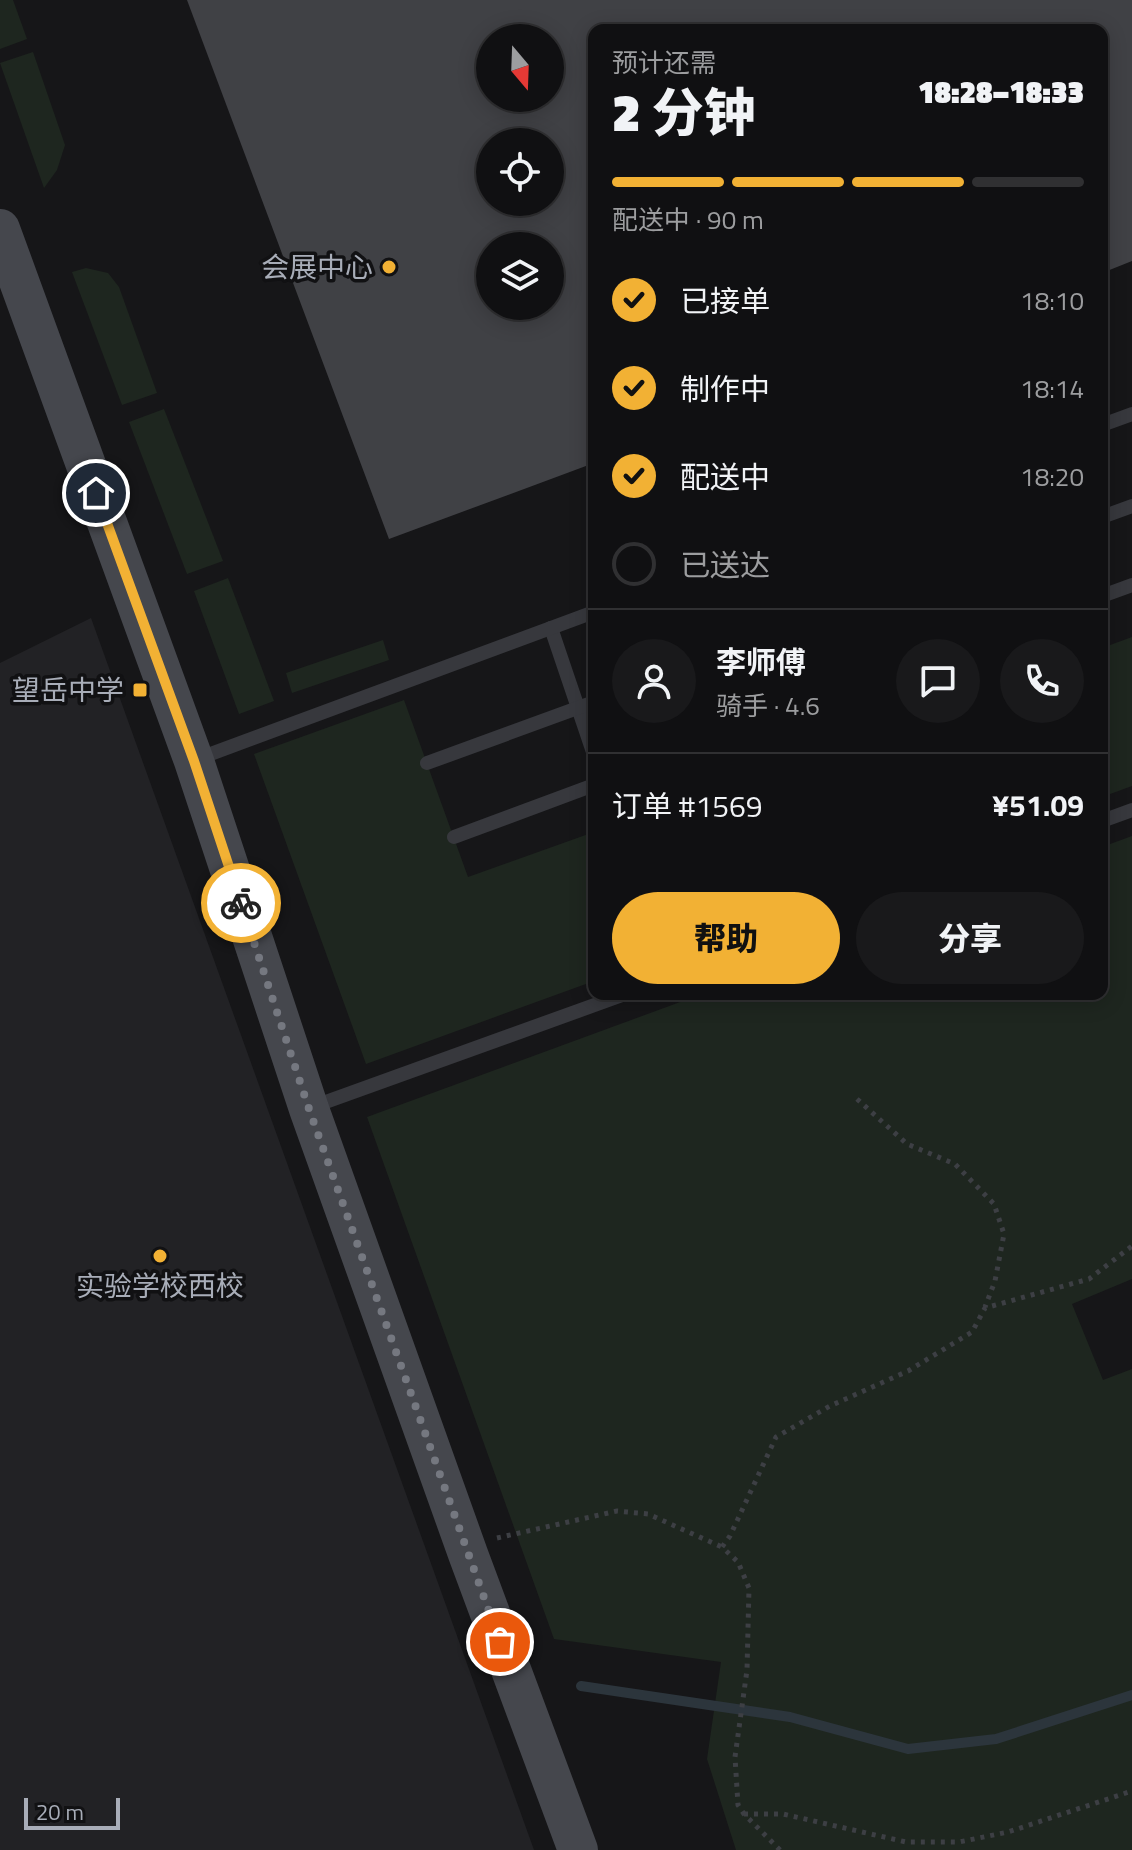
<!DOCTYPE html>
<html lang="zh">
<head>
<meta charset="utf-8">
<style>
	:root { --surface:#101012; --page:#19191b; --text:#f1f3f6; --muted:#9c9d9f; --line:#303032; --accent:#f2b134 }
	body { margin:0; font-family:"Titillium Web","Noto Sans SC",sans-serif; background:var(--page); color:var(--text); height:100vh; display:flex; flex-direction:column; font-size:30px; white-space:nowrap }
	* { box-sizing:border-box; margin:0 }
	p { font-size:26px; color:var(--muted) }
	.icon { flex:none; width:44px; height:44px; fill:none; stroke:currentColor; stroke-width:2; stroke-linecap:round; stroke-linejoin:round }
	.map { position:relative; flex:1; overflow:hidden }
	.details { position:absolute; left:588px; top:24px; width:520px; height:976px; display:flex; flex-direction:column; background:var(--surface); border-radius:16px; box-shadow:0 4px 20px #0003,0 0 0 2px var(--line) }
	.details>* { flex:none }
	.needle { width:52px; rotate:161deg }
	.controls { position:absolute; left:476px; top:24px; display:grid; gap:16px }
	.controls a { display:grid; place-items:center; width:88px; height:88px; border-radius:50%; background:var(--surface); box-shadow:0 4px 20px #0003,0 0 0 2px var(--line); font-size:40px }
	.scale { position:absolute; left:24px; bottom:20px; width:96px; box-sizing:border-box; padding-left:8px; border:4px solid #a8adb8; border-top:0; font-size:22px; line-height:28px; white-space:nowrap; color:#a8adb8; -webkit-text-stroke:6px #111113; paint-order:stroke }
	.pin { position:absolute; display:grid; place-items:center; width:68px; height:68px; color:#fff; margin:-34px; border:4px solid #fff; border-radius:50%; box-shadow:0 2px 8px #0007 }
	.courier { position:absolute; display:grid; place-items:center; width:80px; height:80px; margin:-40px; border:6px solid #f2b134; border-radius:50%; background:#fff; color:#222; box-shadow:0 2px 10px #0007 }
	.overview em { font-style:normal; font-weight:800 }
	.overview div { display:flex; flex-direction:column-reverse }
	.overview { display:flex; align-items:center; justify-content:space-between; height:136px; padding:0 24px }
	h1 { font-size:52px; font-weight:800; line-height:60px }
	.bar { display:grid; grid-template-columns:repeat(4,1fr); gap:12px 8px; align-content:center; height:96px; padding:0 24px }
	.bar i { height:10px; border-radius:6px; background:var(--line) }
	.bar .selected { background:var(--accent) }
	.bar p { grid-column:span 4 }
	.line { display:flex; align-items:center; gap:20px; padding:0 24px; border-top:2px solid var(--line) }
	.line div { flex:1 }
	.round { display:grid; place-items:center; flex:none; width:84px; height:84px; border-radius:42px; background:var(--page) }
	ol { padding:0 24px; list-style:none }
	li { display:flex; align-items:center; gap:24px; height:88px }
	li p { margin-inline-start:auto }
	li .icon { padding:8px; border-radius:50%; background:var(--accent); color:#111; stroke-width:4 }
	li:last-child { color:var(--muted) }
	li i { width:44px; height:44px; border:4px solid var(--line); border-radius:50% }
	.cta { display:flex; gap:16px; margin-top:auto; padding:16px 24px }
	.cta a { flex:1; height:92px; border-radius:48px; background:var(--accent); color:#111; font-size:32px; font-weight:800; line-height:92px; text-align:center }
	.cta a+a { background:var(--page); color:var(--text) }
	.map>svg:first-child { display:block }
	.built { fill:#222225 }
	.green { fill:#1e261f }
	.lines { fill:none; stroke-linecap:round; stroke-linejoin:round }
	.stream { stroke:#2c353c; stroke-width:10 }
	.building { fill:#404145; fill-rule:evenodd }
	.path { stroke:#3d3f44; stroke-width:5; stroke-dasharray:4 6; stroke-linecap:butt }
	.service { stroke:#37383d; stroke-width:14 }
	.secondary { stroke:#45474d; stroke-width:40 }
	.done { stroke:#757880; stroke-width:8; stroke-dasharray:0 14.4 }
	.route { stroke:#f2b134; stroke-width:10 }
	.poi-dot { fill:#f2b134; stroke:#111113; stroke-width:3 }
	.labels { text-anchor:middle; stroke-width:7; stroke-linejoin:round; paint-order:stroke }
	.poi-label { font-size:28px; fill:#a8adb8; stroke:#111113; text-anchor:end }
</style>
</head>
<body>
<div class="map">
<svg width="1132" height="1850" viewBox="0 0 1132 1850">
	<rect width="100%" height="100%" fill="#161618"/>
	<path class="built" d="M91,618l443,1232h-534v-1187z"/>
	<g class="green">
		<path d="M0,0h13l14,39 -27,10z"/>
		<path d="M33,52l32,93 -8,25 -13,18 -44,-125z"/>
		<path d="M86,268l22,5 11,14 38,106 -35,12 -50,-133z"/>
		<path d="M164,409l59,152 -36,13 -58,-152z"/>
		<path d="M228,578l46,123 -35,13 -45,-123z"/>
		<path d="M1132,637v149l-30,11v-149z"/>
		<path d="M383,640l6,20 -97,33 -6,-20z"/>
		<path d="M404,700l64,177 126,-45v149l-228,83 -112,-310z"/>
		<path d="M1132,836v443l-60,25 31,76 29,-11v481h-396l-29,-91 14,-97 -167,-23 -187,-522 335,-123h400v-147z"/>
	</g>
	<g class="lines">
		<path class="stream" d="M581,1686l209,31 118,32 88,-10 136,-44"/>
	</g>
	<path class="building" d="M187,0h945v261l-30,12v-243h-508v433l-205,76zM490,38h60v60h-60zM490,142h60v60h-60zM490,246h60v60h-60z"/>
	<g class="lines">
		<g class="path">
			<path d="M857,1099l50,45 48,20 39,40 10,30 -9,47 -10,26"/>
			<path d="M497,1538l120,-27 31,3 74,33"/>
			<path d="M744,1814h39l123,28h53l49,-10 124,-41"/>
			<path d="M780,1850l-36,-36 -6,-9 -3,-48 12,-87 2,-82 -11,-26 -16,-15 8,-11 46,-99 54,-31 78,-35 64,-39 13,-24 104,-29 43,-33"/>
		</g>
		<g class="service">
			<path d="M1102,425l30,-11"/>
			<path d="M1102,517l30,-11"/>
			<path d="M1102,596l30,-11"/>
			<path d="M551,628l43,127"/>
			<path d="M197,759l397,-147"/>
			<path d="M427,763l167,-61"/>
			<path d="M1102,821l30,-11"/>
			<path d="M454,837l140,-52"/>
			<path d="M309,1108l316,-114"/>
		</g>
		<path class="secondary" d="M0,229l194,532 115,348 159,445 110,296"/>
	</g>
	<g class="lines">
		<path class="done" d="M241,903l68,206 191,533"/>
		<path class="route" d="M96,493l98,268 47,142"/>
	</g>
	<g class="poi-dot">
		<circle cx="389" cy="267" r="8"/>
		<rect x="132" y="682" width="16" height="16" rx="4"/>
		<circle cx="160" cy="1256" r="8"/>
	</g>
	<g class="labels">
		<g class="poi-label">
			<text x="373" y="277">会展中心</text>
			<text x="124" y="700">望岳中学</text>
			<text x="160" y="1296" text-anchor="middle">实验学校西校</text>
		</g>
	</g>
</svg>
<div class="controls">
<a><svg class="needle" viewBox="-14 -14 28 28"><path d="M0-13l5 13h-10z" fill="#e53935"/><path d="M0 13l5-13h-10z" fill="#9c9d9f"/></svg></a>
<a><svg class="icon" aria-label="locate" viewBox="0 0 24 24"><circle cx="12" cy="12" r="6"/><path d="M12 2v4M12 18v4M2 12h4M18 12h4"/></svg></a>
<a><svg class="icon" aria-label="layers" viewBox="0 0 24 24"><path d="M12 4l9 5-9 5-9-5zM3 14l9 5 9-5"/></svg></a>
</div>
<div class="scale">20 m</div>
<div class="pin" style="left:500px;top:1642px;background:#ea580c"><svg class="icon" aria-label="bag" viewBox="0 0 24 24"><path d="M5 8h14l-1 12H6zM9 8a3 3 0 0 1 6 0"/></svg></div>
<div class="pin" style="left:96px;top:493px;background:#1f2937"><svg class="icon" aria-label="home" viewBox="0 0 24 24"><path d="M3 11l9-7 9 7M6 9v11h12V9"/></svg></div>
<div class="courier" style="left:241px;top:903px"><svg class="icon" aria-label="bike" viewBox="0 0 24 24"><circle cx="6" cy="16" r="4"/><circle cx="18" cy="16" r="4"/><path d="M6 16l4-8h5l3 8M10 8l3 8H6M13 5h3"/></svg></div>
<section class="details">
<div class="overview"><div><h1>2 分钟</h1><p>预计还需</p></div><em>18:28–18:33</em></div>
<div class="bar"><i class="selected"></i><i class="selected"></i><i class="selected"></i><i></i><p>配送中 · 90 m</p></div>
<ol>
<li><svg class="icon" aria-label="check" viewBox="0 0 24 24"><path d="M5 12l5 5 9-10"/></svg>已接单<p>18:10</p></li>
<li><svg class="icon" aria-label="check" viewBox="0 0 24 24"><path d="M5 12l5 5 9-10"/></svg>制作中<p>18:14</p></li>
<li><svg class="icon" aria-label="check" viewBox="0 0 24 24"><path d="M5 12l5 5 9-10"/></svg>配送中<p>18:20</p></li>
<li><i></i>已送达</li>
</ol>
<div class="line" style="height:144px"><a class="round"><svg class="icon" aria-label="person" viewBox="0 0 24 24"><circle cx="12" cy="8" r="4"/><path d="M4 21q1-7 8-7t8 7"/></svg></a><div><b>李师傅</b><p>骑手 · 4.6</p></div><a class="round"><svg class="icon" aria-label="chat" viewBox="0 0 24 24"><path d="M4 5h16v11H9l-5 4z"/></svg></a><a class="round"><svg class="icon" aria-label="phone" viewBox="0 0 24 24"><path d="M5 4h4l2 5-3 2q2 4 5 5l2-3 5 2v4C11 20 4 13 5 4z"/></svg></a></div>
<div class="line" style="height:104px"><div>订单 #1569</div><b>¥51.09</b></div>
<div class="cta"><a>帮助</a><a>分享</a></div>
</section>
</div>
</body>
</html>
